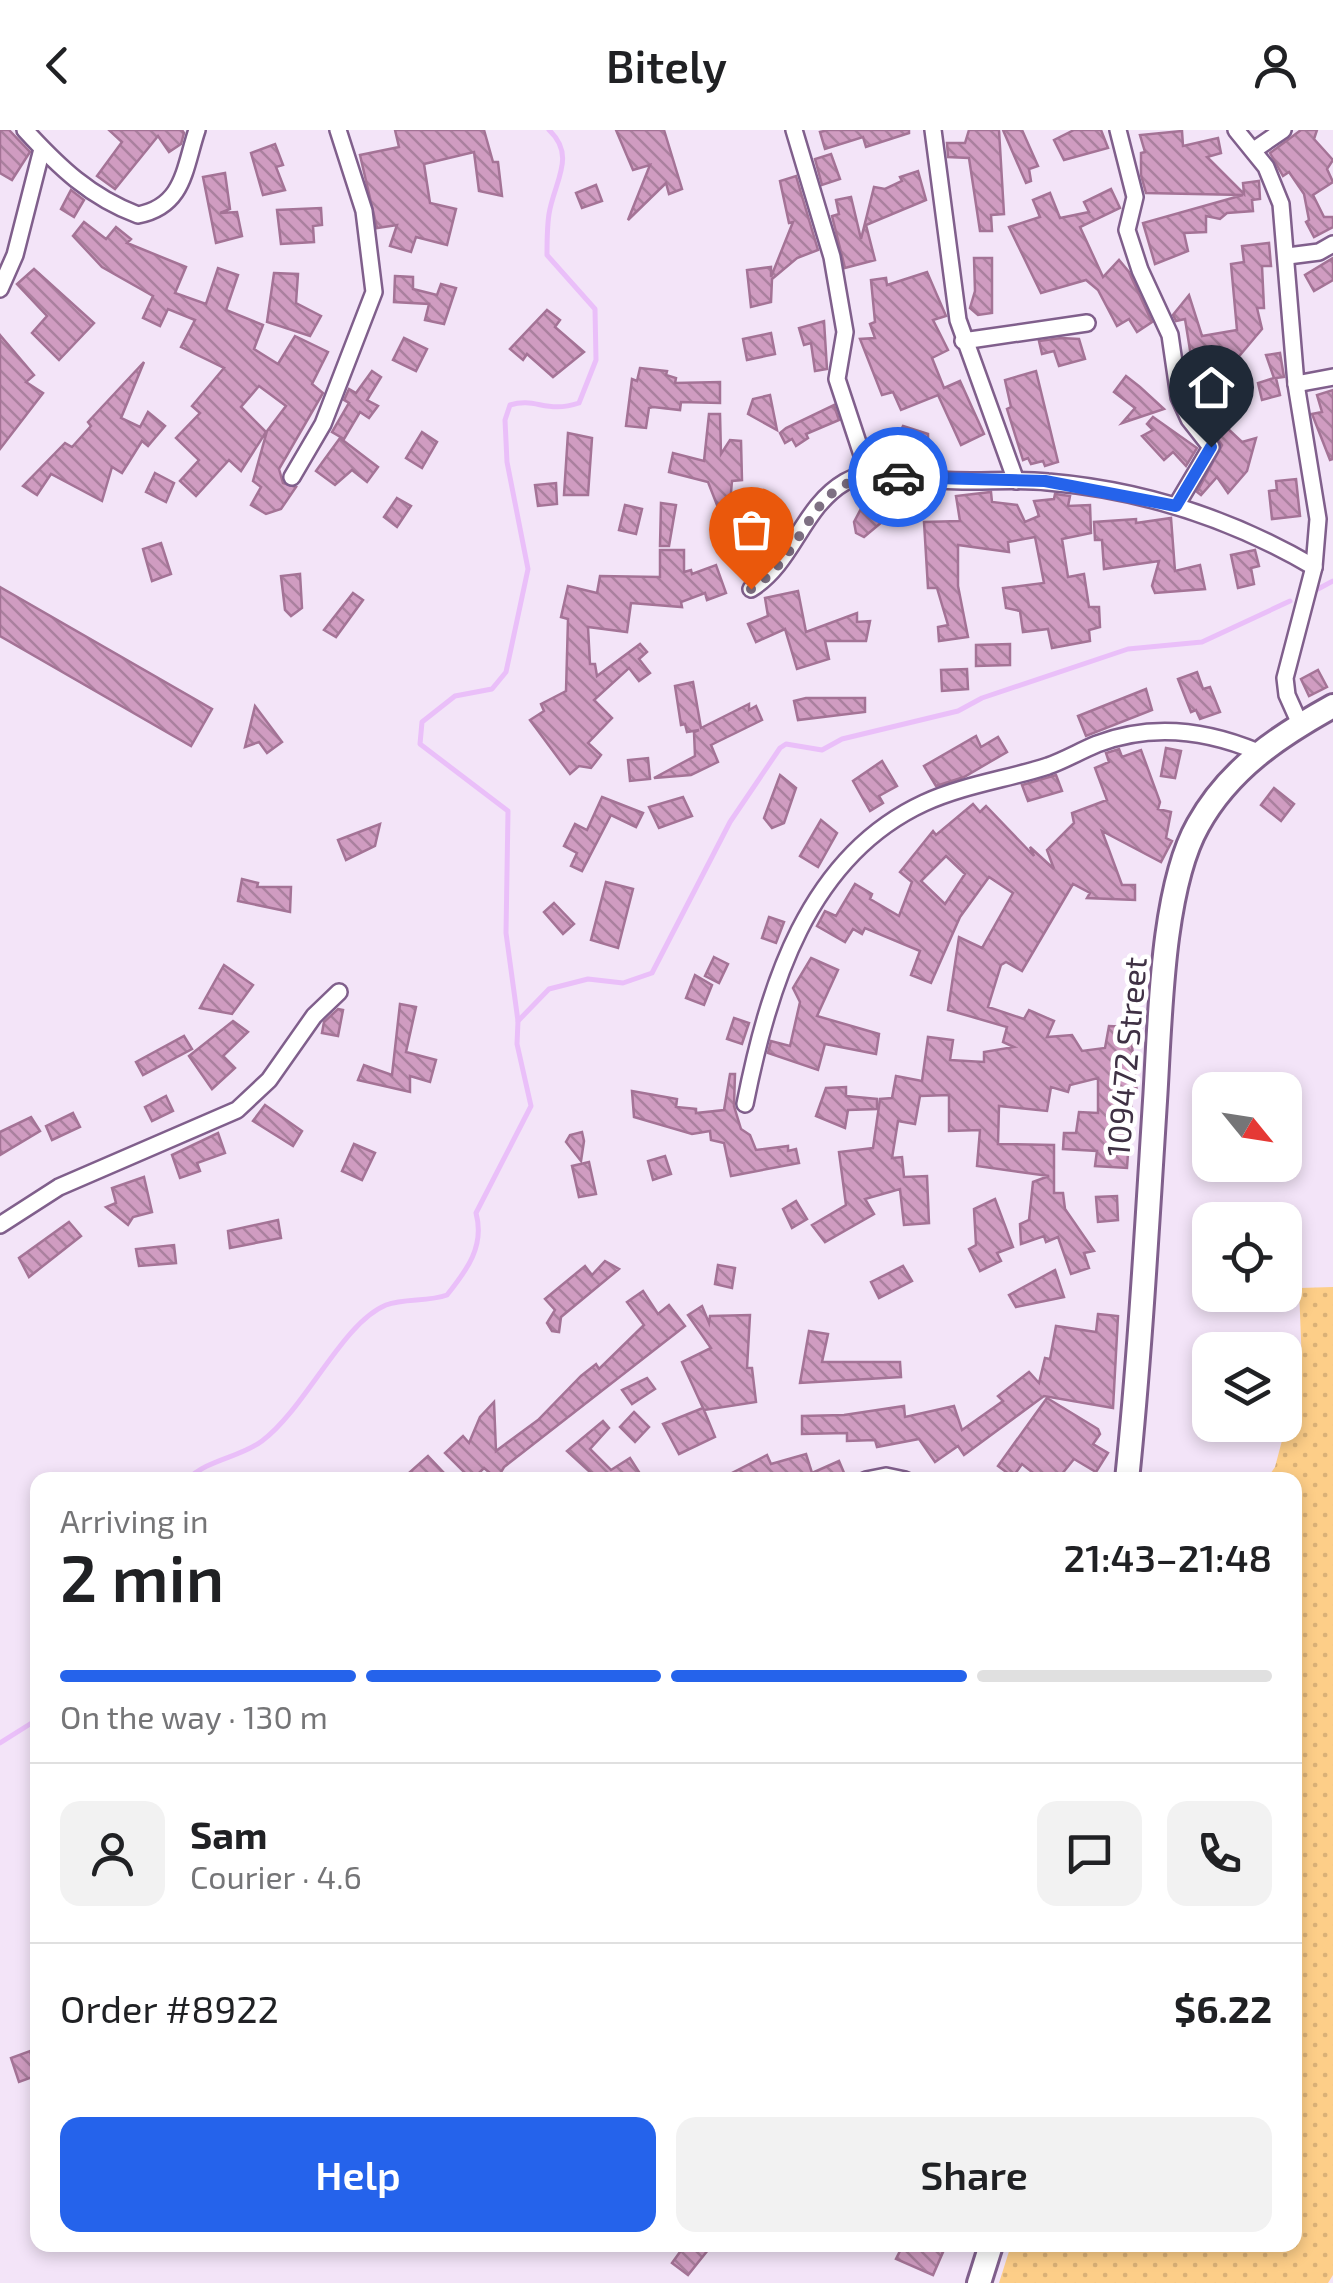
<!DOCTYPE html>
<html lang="en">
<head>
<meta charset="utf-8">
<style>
	:root { --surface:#fff; --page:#f2f2f2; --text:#202124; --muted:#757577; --line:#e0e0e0; --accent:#2563eb }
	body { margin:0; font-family:"Exo 2",sans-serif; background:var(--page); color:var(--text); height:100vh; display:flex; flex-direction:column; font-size:38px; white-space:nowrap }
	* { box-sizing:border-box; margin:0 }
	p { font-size:32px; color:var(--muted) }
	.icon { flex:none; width:55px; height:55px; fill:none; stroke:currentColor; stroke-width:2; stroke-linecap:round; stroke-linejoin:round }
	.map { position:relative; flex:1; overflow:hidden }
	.details { position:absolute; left:30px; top:1342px; width:1272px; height:780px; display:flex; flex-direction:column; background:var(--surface); border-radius:20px; box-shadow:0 5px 15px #0003 }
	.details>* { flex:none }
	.needle { width:65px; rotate:120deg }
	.buttons { position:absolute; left:1192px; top:942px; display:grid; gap:20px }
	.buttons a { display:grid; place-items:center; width:110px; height:110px; border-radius:20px; background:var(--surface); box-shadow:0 5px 15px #0003; font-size:50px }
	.pin { position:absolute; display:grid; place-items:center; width:85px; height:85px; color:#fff; margin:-102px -42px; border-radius:50% 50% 50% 0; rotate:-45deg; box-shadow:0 0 10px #0007 }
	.pin .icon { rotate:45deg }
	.courier { position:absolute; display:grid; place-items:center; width:100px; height:100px; margin:-50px; border:8px solid #2563eb; border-radius:50%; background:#fff; color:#222; box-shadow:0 2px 12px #0007 }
	.head em { font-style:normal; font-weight:600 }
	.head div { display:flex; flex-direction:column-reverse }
	.head { display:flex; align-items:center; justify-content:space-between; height:170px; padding:0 30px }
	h1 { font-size:65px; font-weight:600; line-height:75px }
	.bar { display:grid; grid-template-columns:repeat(4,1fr); gap:15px 10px; align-content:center; height:120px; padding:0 30px }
	.bar i { height:12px; border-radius:8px; background:var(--line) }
	.bar .on { background:var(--accent) }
	.bar p { grid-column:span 4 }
	.line { display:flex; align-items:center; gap:25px; padding:0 30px; border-top:2px solid var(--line) }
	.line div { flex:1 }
	.round { display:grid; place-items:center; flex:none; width:105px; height:105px; border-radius:20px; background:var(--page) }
	.cta { display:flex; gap:20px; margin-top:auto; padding:20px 30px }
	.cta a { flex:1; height:115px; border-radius:20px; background:var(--accent); color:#fff; font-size:40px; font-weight:600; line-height:115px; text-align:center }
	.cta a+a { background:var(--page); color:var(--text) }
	header { display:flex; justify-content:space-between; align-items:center; height:130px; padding:0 30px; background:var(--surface); font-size:45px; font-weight:600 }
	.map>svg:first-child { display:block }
	.grass { fill:url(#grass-dots) }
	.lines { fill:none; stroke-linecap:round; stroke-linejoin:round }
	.stream { stroke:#eabff9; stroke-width:5 }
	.building { fill:url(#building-back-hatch); stroke:#a47396; stroke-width:2.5; fill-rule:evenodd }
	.street-casing { stroke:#805f8c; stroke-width:20 }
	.secondary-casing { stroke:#805f8c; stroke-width:28 }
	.street { stroke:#fff; stroke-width:15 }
	.secondary { stroke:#fff; stroke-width:22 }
	.done { stroke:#7e7083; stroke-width:10; stroke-dasharray:0 18 }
	.route { stroke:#2563eb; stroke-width:12 }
	.labels { text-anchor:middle; stroke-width:9; stroke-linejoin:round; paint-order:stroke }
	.street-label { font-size:32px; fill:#3f3144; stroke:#fff }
</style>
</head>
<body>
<header><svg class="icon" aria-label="back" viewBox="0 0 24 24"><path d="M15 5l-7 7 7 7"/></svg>Bitely<svg class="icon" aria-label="person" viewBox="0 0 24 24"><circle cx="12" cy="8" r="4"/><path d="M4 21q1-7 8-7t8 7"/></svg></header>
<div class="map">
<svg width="1333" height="2153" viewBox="0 0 1333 2153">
	<defs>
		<pattern id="grass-dots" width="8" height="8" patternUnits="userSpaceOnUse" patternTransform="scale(2.5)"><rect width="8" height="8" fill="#fdce88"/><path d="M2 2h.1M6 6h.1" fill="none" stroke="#dab177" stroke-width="1.8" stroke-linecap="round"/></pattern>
		<pattern id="building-back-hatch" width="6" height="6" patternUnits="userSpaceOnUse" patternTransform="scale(2.5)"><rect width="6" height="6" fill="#d09cc1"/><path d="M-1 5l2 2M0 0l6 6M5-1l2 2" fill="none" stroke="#aa809e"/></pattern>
	</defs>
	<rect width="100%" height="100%" fill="#f3e4f8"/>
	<path class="grass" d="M1333,1157v988l-5,8h-329l12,-38h284v-765h-29l9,-13 27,-102 -3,-77z"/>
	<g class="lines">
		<g class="stream">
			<path d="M1318,459l15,-8"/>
			<path d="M518,891l-12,-88 2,-122 -88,-67 2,-22 33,-26 37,-7 14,-17 22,-103 -21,-107 -2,-42 5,-15c26,-8 36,9 69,-2l17,-43 -1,-51 -48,-54c0,-14 0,-28 2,-41 5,-32 28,-58 0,-84"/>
			<path d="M187,1350c21,-21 52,-22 75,-39 44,-33 80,-118 124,-136 19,-7 42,-3 61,-10 20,-25 38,-49 29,-82l55,-107 -14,-62 1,-23 31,-32 39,-10 35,4 29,-10 78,-151 50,-74 6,-4 36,6 20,-11 116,-28 24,-13 146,-49 74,-7 88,-41"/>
			<path d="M0,1613l38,-24"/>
		</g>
	</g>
	<g class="building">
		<path d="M0,0h9l21,22 -18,28 -12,-7z"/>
		<path d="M109,0h73l2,3 -3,11 -12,8 -11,-16 -43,53 -18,-13 25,-34z"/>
		<path d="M395,0h89l9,32h5l4,34 -23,-5 -5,-39 -50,12 6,39 26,6 -9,36 -31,-8 -5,15 -21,-6 7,-21 -20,3 -17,-73 39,-8z"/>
		<path d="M616,0h48l18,59 -13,5 -3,-11 -38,37 22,-55 -17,5z"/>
		<path d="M828,0h81v3l-43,14 -3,-10 -38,12 -5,-17z"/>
		<path d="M969,0h30l5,84 -13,1 1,16h-12l-11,-73 -21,-1 -1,-14h18z"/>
		<path d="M1003,0h19l16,36 -9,3 2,12 -5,2z"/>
		<path d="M1074,0h27l7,18 -44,12 -10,-20z"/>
		<path d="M1301,0h16l-3,9 19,21 -6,9 6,13 -20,13 11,22h9v10l-19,10 -8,-15 3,-2 -5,-26 -15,-22 -6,4 -13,-23z"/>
		<path d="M1182,1l1,15 35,-8 3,15 -14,4 37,37 -1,-11 16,-2 1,18 -8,1 1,11 -26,2 -7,6 -14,-3v16l-22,1 4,18 -33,13 -12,-41 100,-28 -97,-2 -5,-18v-22l4,-1 -5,-17z"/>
		<path d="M275,14l8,21 -7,2 9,23 -22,5 -12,-42z"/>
		<path d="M831,24l9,25 -18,6 -7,-26z"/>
		<path d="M918,41l8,29 -60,25 9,35 -30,8 -13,-52 7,-2 -3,-14 15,-3 10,42 13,-52 11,2 17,-8 -2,-4z"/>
		<path d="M225,43l5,36 -10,4 17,-1 5,24 -26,7 -13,-66z"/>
		<path d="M796,46l22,74 -21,8 -25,21 -1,23 -20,5 -4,-37 24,-3v10l22,-55 -4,1 -9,-42z"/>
		<path d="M596,55l6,16 -20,7 -6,-15z"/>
		<path d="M1111,59l9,19 -40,19 23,50 16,-17 10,12 23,50 -15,10 -8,-13 -12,7 -19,-36 -12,-10 -45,13 -32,-66 31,-10 -7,-17 17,-7 10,25 29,-6 -5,-10z"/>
		<path d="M71,60l13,10 -10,17 -13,-8z"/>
		<path d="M321,78l1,17 -9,1 1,16 -33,2 -4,-34z"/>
		<path d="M84,92l22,17 10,-12 15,12 -4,4 59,24 -11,26 31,11 12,-36 20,7 -12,35 37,15 -9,24 24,15 17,-28 33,16 -16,32 11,9 -44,76 4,14 13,4 -15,22 -15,5 -15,-9 10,-18 -8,-6 14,-50 19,-25 -27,-20 -18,21 25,25 -25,39 -12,-11 -33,36 -16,-15 19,-21 -23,-22 24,-25 -8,-7 32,-38 -43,-21 14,-27 -27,-11 -8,17 -17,-8 10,-22 -51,-29 -29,-31z"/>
		<path d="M1269,113l2,23h-9l2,42h-7l5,21 -32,38 2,13 -17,2 11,45 16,15 14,-4 -9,33 -19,22 -11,-16 -16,18 -4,-3 25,-47 -19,-26 -5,-25h-8l-3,-18 7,-1 -9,-56 -9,2 -3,-6 16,-20 13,41 35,-6 -6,-66 13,-2 -2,-16z"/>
		<path d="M974,128h18v55l-14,2 -8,-7 5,-17z"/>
		<path d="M1333,128v22l-19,11 -9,-16z"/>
		<path d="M34,139l60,54 -35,37 -27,-27 15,-17 -30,-32z"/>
		<path d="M927,142l19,44 -13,4 15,30 -16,8 12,30 16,-7 24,53 -23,11 -23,-50 -37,15 -8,-18 -11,3 -22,-56 15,-1 -5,-14 5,-2 -4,-42 15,-2 1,7z"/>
		<path d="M274,143l24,1 -2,29 25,13 -11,20 -43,-14z"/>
		<path d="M395,146l18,1v12l24,6 4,-11 15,4 -12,36 -19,-4 4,-16 -35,-2z"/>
		<path d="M547,180l13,10 -5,7 29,25 -31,25 -26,-23 -4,6 -13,-11z"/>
		<path d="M824,191l3,48 -12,2 -4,-28 -7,2 -5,-17z"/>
		<path d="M771,203l4,21 -28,6 -4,-21z"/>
		<path d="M0,205l34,40 -8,7 17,11 -43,56z"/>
		<path d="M404,208l23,11 -11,22 -23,-11z"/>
		<path d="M1061,208l18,1 6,20 -26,7 -5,-15 -12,3 -3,-13z"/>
		<path d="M1280,223l4,24 -8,1 4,17 -18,5 -4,-17 16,-5 -8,-23z"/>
		<path d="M144,232l-23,56 19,9 8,-15 17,14 -17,20 -6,-5 -20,32 -10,-6 -10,34 -51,-27 -14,21 -14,-9 42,-43 7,4 19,-21 -3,-4z"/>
		<path d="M640,238l27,3 -1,4 10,3 -1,5 45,-1v21l-39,-1 -1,8 -27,-3 -4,1 -3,20 -20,-2 6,-47 5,2z"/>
		<path d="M372,241l9,6 -14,23 11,6 -9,12 -9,-6 -16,27 -12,-7 17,-29 -5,-3 5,-11 7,4z"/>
		<path d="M1036,241l22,91 -13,4 -2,-5 -12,3 -3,-6 -5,2 -16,-51 4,-2 -6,-27z"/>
		<path d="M1126,246l14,11 24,22 -42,14 13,-15 -21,-16z"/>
		<path d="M1333,260v69l-3,1 -18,-46 10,-2 -5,-17z"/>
		<path d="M770,265l7,35 -29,-16 5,-15z"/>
		<path d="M834,275l5,15 -33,14 2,4 -12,8 -4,-7 -7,4 -5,-10 6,-5z"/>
		<path d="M709,284h11l1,40 9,-14 11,1 1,39 -10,1 -2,23 -13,1 -9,-23 -39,-10 4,-19 31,8z"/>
		<path d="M1153,287l44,31 -11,18 -13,-14 -9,8 -22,-24 11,-6 -6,-6z"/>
		<path d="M903,296l25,8v24l-36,-10z"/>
		<path d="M422,302l15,10 -15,26 -16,-10z"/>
		<path d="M568,303l24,5 -4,57h-24z"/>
		<path d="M340,308l38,29 -11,15 -15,-12 -17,15 -19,-14z"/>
		<path d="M155,343l19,10 -8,19 -20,-10z"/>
		<path d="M1296,349l4,37 -28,3 -3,-28 8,-1 -1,-9z"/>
		<path d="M556,353l1,21 -19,2 -3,-21z"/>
		<path d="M873,356l22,9 -13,27 -18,15 -8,-4 -2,-11z"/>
		<path d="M991,362l1,10 25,3 8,17 14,-6 -5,-15 20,-2 1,-5 15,2 -2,10 22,-1 1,28 -29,6 6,38 16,-3 5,33h10l1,20 -11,3 1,11 -38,7 -4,-19 -25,3 -3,-21 -14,-3 -3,-20 41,-5 -9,-46 -27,5 1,10 -51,-7v41l10,51 -29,4 -1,-14 10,-2 -11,-37h-9l-4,-66 36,-1 -4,-25z"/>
		<path d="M397,368l14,8 -14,21 -13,-10z"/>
		<path d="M661,373l15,2 -7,41h-9z"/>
		<path d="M625,375l17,4 -6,25 -17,-4z"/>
		<path d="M1171,388l4,53 25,-6 5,24 -50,4 -3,-7 7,-25 -55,8 -2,-29h-7l-1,-18 42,-3v4z"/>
		<path d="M161,413l10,31 -19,7 -9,-32z"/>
		<path d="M660,420h24v22l7,-2 1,4 24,-9 10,28 -19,7 -2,-7 -24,9 1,5 -51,-4 -4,29 -39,-5 2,37h5l2,12 43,-32 7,8 -8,7 11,14 -11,8 -10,-13 -35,32 18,18 -24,25 13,12 -10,13 -12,-2 -9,8 -40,-54 14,-9 -3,-7 25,-13 2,-72 -7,-2 7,-31 29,7 3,-17 60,1z"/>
		<path d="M1255,420l4,16 -8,2 3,16 -16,4 -7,-33z"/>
		<path d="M300,444l2,34 -11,8 -6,-6 -4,-34z"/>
		<path d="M0,457l212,122 -21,37 -191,-110z"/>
		<path d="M798,461l8,41 51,-19v9l13,-1 -4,20h-41l4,18 -32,10 -12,-40 -29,13 -8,-18 20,-8 -3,-18z"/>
		<path d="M353,463l10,7 -27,37 -12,-7z"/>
		<path d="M1010,514v21l-34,1v-21z"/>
		<path d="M967,539l1,20 -26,2 -1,-21z"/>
		<path d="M1318,540l9,17 -18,9 -8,-17z"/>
		<path d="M1197,542l6,17 7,-2 10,25 -20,7 -4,-9 -5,2 -13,-33z"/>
		<path d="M693,552l8,46 48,-24v6l7,-4 6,14 -51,25 7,17 -27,13 -37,3 41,-22 -1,-24 5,-2 -12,2 -2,-8 -4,1 -6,-39z"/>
		<path d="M1146,559l6,21 -66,26 -8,-20z"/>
		<path d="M806,568h59v14l-67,8 -4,-19z"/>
		<path d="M255,576l27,36 -15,11 -8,-11 -14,5z"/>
		<path d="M976,606l5,11 17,-10 9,15 -43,25 -28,9 -12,-20z"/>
		<path d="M1166,618l15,3 -6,27 -14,-2z"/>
		<path d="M1119,619l3,8 19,-7 19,52 -2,7 13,3 -5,26 6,3 -11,21 -59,-31 20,54h13v15l-48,-2 3,-5 -17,-9 -51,87 -16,-9 -5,3 -13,42 36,12 5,-9 25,11 -7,16 25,-2 10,16 23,-3 4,-22 21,1 7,66 -5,2 -5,73 -32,-2 2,-15 -34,-2 1,-16h12l3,-21 19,1v-35l-28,7 -2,7 -17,-5 -4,24 -48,-5 -1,38 56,1v48h9l2,16 29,42 -10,2 5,15 -18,6 -13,-37 -12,5 -2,-6 -23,8 -1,-20 9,-4 4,-38 16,-6 -72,-10 3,-36 -31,1v-36l-29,1 -5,28 -17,-3 -6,37 10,-1 2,20 23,-1 2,47 -25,2 -4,-36 -35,10 9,15 -49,28 -13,-17 34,-20 -7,-53 34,-4 7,-49 12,-1 4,-22 26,5 6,-44 25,3 -3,20 34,2v-10l30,-5 -11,-5 4,-15 -59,-17 11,-73 23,11 31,-55 -24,-16 -29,40 -29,66 -20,-8 9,-24 -55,-23 -3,6 -9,-5 -8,13 -28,-16 8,-15 11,5 19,-32 17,10 -2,5 29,17 13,-34 -12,-10 33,-41 3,4 37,-31 7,8 6,-6 48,50 -4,-9 24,22 -7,-19 27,-27 -2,-10 35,-13 -12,-32 14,-6 -3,-9zM946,726l19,18 -20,30 -24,-23z"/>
		<path d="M648,628l2,21 -20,2 -2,-21z"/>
		<path d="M882,631l15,25 -18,10 4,7 -13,8 -17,-30z"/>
		<path d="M780,645l16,13 -12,35 -12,5 -8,-10z"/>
		<path d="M1056,645l6,16 -34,10 -6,-16z"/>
		<path d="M1274,658l20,16 -13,17 -20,-16z"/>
		<path d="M602,667l41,16 -7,14 -25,-12 -29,56 -11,-5 6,-13 -13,-7 11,-22 12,6z"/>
		<path d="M683,667l9,19 -33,12 -10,-21z"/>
		<path d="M821,690l16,13 -19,34 -18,-11z"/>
		<path d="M380,694l-5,22 -29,14 -8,-20z"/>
		<path d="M242,749l16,4 -1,4h34l-1,25 -52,-11z"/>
		<path d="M606,752l27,7 -15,59 -27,-8z"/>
		<path d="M554,773l20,21 -11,10 -19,-22z"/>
		<path d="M769,787l15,5 -8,21 -14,-5z"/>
		<path d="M714,827l14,7 -9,19 -14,-7z"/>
		<path d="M811,828l27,12 -21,46 62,18 -3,20 -51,-10 -7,26 -50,-17 3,-12 19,5 10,-44 -7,-14z"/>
		<path d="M224,835l29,20 -21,29 -32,-6z"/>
		<path d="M695,845l17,10 -8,20 -18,-7z"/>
		<path d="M400,874l16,3 -10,45 30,8 -6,22 -20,-6v16l-52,-12 6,-15 28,10z"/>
		<path d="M338,879l5,1 -5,26 -16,-3 2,-11z"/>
		<path d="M734,888l15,5 -7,21 -15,-5z"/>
		<path d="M233,891l15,11 -25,24 12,12 -23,21 -23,-33z"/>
		<path d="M184,906l8,13 -49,26 -7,-13z"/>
		<path d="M730,944h5l-1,32 7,23 9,6 6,15 32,-4v5l8,-2 3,14 -68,13 -7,-33 -13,-3 -1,-9 -18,3 -58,-17 -2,-26 45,8 -1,8 20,2v4l28,-3z"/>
		<path d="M846,957v9l31,3v10l-29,1 -3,18 -29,-12 10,-28z"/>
		<path d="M166,966l7,15 -21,10 -7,-14z"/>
		<path d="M265,975l37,26 -9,15 -40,-25z"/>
		<path d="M73,983l7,14 -28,13 -6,-14z"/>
		<path d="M31,987l9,14 -40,24v-23z"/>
		<path d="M582,1002l2,9 -3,20 -15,-19 4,-7z"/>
		<path d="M218,1003l7,20 -28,10 3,8 -20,7 -8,-23z"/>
		<path d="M354,1014l21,9 -13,27 -20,-9z"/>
		<path d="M665,1026l6,18 -18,6 -5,-19z"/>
		<path d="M589,1032l7,32 -17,3 -7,-31z"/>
		<path d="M144,1047l8,35 -19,5 -5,8 -22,-18 10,-4 -4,-15z"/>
		<path d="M1117,1066l1,24 -20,2 -2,-25z"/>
		<path d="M995,1069l18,48 -16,6 4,8 -21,10 -11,-22 7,-4 -2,-36z"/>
		<path d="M796,1071l11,18 -15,9 -9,-19z"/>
		<path d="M278,1090l3,18 -51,10 -2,-17z"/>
		<path d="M69,1092l12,14 -52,41 -10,-19z"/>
		<path d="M174,1115l2,18 -37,3 -3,-17z"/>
		<path d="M605,1131l14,8 -58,48 -2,15 -7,-1 -5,-8 8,-13 -10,-11 40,-33 7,9z"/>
		<path d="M718,1135l17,3 -3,20 -17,-4z"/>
		<path d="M903,1136l9,15 -33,17 -8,-16z"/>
		<path d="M1055,1140l9,27 -48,10 -7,-12z"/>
		<path d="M643,1161l15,23 11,-9 16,21 -181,141 -7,12 -13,-11 -12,12 -27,-27 18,-17 6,7 11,-26 14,-15 2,49 42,-31 43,-44 15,-12 3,5 45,-44 -17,-23z"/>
		<path d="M702,1176l7,17 1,-7 40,-1 -3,53h5l4,34 -52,8 11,27 -36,17 -16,-30 40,-16 -21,-46 29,-14 -23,-33z"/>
		<path d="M1098,1184l20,2 -5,92 -69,-12 -80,59 -6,-9 -23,16 -16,-23 -42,8 -2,-7 -28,1v-8l-45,1v-18l42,-1 60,-9 1,11 49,-11 8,24 41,-29 -5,-5 31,-24 10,11 6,-25 5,1 6,-33 40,6z"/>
		<path d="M809,1201l19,3 -6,28h78l1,15 -101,6z"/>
		<path d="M647,1248l8,11 -23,15 -10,-14z"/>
		<path d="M1047,1268l51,31 2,5 -7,10 15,9 -12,19 -22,-13 -17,21h-15l-20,-16 -9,13 -15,-11z"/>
		<path d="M634,1282l15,15 -14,15 -15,-15z"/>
		<path d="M603,1291l6,7 -19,21 21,21 19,-12 14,22h-62l8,-8 -23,-21z"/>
		<path d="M806,1324l6,19 27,-12 8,19h-129l49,-25 4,9z"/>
		<path d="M428,1326l15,16 -9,8h-16l-8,-8z"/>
		<path d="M30,1921l8,24 -19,7 -8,-24z"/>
		<path d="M685,2115h27l-24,30 -16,-12z"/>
		<path d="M903,2115h26l14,7 -10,23 -37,-16z"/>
	</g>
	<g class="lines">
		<defs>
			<g id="street">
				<path d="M25,0c34,37 65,67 113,85 46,-9 46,-46 59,-85"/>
				<path d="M794,0l38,127 13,75 -8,47 31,94"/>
				<path d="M933,0l25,190 58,161"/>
				<path d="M1118,0l17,67 -8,33 13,40 30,65 9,62 10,22 22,28 -35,59"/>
				<path d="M1236,0l30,37 15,37 15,180 22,135 -4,48 -29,111 2,17 13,29"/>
				<path d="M1254,20l29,-20"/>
				<path d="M1288,126l31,-4 14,-8"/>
				<path d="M0,159l15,-34 27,-106"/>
				<path d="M963,211l124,-18"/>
				<path d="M1296,254l37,-7"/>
				<path d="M292,347l31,-53 51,-132 -10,-81 -26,-81"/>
				<path d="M751,459c43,-27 51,-82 94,-107 27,-16 66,-3 97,-2 35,3 71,-2 106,2 95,8 184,37 266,85"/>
				<path d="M745,974c23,-116 62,-247 179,-301 39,-18 84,-24 124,-37 17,-6 32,-15 49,-22 55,-21 109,-14 161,8"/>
				<path d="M0,1095l59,-38 178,-77 32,-30 45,-64 25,-24"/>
				<path d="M866,1350l20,-4 19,4"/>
			</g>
			<g id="secondary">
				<path d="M1127,1350c13,-126 20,-253 28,-379 5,-76 6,-211 43,-276 31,-56 81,-89 135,-119"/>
				<path d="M979,2153l12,-38"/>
			</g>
		</defs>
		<use href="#street" class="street-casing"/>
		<use href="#secondary" class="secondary-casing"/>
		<use href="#street" class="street"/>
		<use href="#secondary" class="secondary"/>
	</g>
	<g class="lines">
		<path class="done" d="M751,459c64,-40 54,-122 147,-112"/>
		<path class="route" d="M898,347l147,4 131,25 35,-59"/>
	</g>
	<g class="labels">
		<g class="street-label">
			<text transform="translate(1127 927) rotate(-85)" y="11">109472 Street</text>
		</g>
	</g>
</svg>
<div class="buttons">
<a><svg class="needle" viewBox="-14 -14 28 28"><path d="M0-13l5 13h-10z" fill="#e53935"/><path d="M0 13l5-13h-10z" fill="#757577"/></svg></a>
<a><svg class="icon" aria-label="locate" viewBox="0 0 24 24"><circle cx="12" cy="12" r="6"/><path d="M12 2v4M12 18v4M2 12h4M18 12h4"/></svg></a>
<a><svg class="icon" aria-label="layers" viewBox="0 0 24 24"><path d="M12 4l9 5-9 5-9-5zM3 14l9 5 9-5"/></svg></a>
</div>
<div class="pin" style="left:751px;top:459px;background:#ea580c"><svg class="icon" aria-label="bag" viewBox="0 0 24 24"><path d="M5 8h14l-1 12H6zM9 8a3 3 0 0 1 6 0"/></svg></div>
<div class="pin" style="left:1211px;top:317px;background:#1f2937"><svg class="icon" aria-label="home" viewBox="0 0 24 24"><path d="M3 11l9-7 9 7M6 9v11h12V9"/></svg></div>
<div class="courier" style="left:898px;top:347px"><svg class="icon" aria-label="car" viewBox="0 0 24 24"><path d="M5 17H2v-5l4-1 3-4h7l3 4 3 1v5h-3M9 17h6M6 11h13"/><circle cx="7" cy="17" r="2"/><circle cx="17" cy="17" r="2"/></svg></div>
<section class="details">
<div class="head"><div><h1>2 min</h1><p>Arriving in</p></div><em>21:43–21:48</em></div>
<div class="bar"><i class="on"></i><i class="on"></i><i class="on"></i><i></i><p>On the way · 130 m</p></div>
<div class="line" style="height:180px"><a class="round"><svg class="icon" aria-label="person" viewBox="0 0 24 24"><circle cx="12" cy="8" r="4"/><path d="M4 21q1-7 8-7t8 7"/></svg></a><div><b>Sam</b><p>Courier · 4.6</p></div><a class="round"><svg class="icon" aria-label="chat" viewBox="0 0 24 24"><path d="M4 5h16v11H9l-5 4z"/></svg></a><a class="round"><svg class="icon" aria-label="phone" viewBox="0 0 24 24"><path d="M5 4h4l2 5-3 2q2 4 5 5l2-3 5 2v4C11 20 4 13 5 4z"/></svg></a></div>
<div class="line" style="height:130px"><div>Order #8922</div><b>$6.22</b></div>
<div class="cta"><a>Help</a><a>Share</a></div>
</section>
</div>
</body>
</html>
